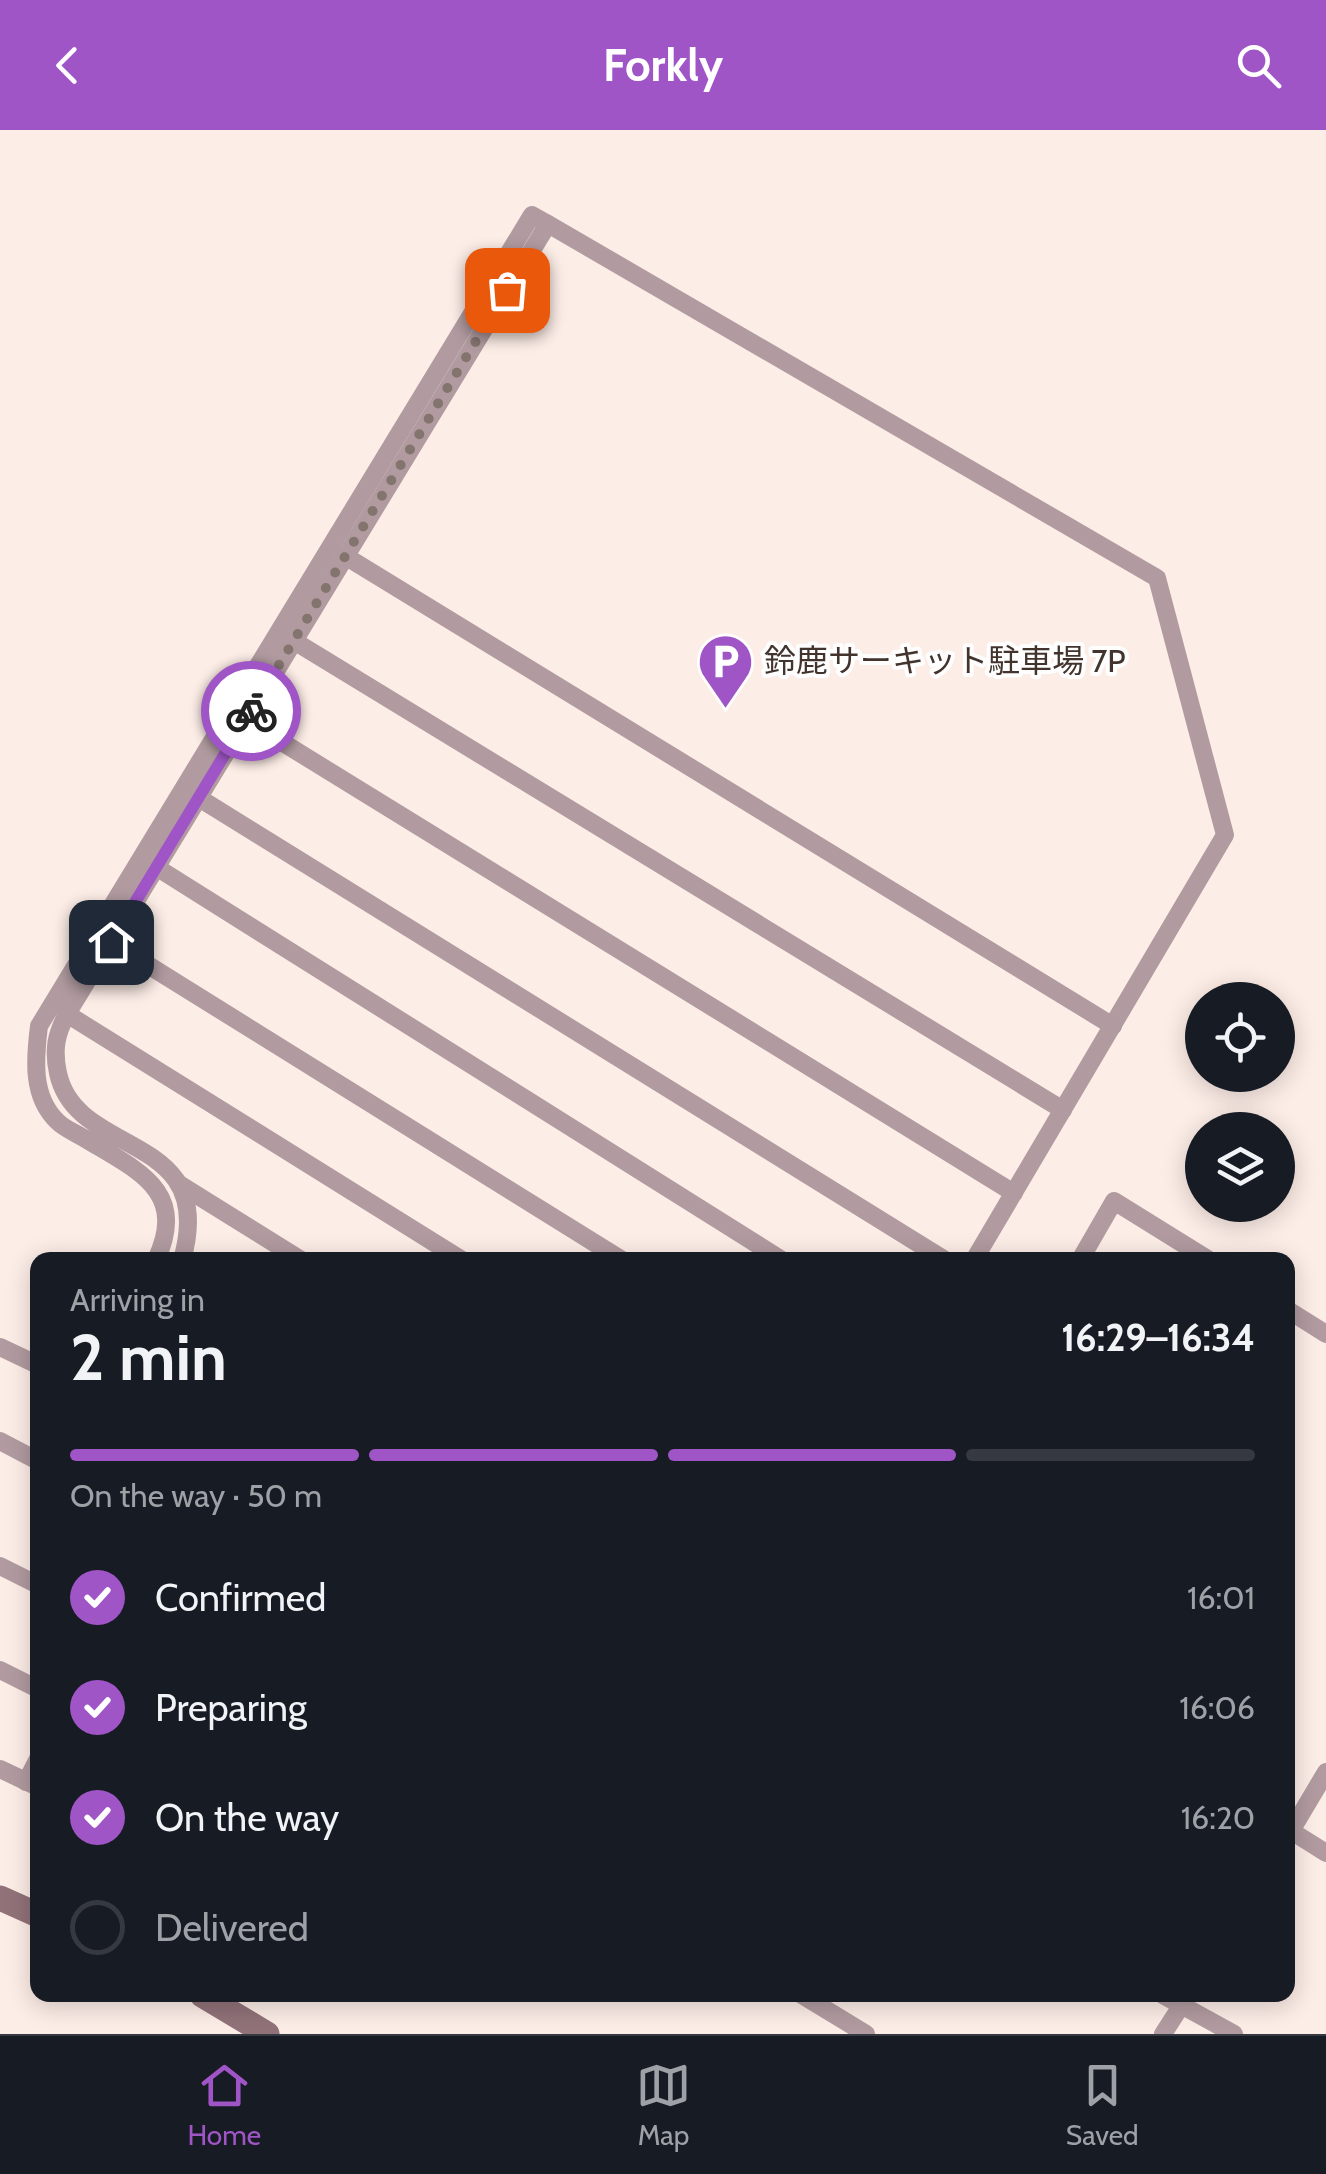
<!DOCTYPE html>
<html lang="en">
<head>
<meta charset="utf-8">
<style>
	:root { --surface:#171b24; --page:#20242c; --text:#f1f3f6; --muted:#9ea1a6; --line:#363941; --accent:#a055c7 }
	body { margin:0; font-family:Cabin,"Noto Sans JP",sans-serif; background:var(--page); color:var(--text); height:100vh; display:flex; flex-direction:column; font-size:38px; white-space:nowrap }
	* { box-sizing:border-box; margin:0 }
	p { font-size:32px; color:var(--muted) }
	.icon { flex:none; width:55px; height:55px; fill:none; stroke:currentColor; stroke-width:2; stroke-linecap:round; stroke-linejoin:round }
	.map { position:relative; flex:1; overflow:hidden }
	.side { position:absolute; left:30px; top:1122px; width:1265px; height:750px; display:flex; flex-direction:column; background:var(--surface); border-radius:20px; box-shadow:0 5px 25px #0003 }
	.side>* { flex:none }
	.tools { position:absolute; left:1185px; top:852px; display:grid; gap:20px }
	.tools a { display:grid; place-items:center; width:110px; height:110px; border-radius:50%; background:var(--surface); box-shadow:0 5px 25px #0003; font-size:50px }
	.pin { position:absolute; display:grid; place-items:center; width:85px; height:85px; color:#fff; margin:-42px; border-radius:20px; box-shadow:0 5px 15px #0006 }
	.courier { position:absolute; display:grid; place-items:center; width:100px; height:100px; margin:-50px; border:8px solid #a055c7; border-radius:50%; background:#fff; color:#222; box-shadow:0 2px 12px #0007 }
	.headline em { font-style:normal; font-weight:700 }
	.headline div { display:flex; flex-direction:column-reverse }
	.headline { display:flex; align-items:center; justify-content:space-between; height:170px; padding:0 40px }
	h1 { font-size:65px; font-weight:700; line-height:75px }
	.bar { display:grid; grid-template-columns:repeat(4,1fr); gap:15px 10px; align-content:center; height:120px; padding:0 40px }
	.bar i { height:12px; border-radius:8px; background:var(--line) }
	.bar .active { background:var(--accent) }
	.bar p { grid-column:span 4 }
	ol { padding:0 40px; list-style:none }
	li { display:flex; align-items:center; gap:30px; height:110px }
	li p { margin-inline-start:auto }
	li .icon { padding:10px; border-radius:50%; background:var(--accent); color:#fff; stroke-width:4 }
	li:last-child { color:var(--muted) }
	li i { width:55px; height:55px; border:5px solid var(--line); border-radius:50% }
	header { display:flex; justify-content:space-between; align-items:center; height:130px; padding:0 40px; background:var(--accent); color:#fff; font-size:45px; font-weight:700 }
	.menu { display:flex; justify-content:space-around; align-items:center; height:140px; border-top:2px solid var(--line); background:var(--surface); font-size:28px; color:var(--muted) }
	.menu a { display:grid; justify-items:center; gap:5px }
	.menu .active { color:var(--accent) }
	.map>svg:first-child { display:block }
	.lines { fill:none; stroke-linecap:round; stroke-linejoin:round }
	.lane { stroke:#b19ba0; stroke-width:18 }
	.secondary { stroke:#917279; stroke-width:25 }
	.done { stroke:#83746e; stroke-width:10; stroke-dasharray:0 18 }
	.route { stroke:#a055c7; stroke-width:12 }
	.labels { text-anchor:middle; stroke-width:8; stroke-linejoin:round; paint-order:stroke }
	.poi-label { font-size:32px; fill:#42332d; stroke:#fefefe; text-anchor:start }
</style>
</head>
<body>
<header><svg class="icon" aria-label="back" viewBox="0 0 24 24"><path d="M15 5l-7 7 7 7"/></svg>Forkly<svg class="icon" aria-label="search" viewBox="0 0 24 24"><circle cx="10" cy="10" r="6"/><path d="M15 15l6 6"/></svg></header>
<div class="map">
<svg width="1326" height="1904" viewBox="0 0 1326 1904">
	<rect width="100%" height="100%" fill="#fdede7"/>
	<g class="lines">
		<g class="lane">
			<path d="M548,94l609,354 68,257 -251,425"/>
			<path d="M345,426l768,470"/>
			<path d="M294,511l769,469"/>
			<path d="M246,590l768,473"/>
			<path d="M199,668l746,462"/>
			<path d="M156,737l626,393"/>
			<path d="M111,812l511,318"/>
			<path d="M67,884l395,246"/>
			<path d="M179,1054l122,76"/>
			<path d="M156,1130c33,-70 -20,-90 -72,-122 -8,-5 -19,-9 -26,-16 -27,-25 -23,-64 -19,-96l493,-811 16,9 -481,790c-11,20 -14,36 -9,59 18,86 161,57 124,187"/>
			<path d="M1080,1130l34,-59 95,59"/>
			<path d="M1288,1180l38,24"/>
			<path d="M0,1217l38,18"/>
			<path d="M0,1311l38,20"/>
			<path d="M0,1436l38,19"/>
			<path d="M0,1540l38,19"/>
			<path d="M0,1639l38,18"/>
			<path d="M26,1652l12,-23"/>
			<path d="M1288,1699l38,24"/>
			<path d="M1288,1706l38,-64"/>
			<path d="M802,1865l64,39"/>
			<path d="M1163,1865l71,39"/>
			<path d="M1163,1904l25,-39"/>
		</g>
		<g class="secondary">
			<path d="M0,1768l38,17"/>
			<path d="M202,1865l65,39"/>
		</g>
	</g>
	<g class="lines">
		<path class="done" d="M251,581l256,-421"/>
		<path class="route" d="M111,812l140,-231"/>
	</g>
	<defs>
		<symbol id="parking-pin" viewBox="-11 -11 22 30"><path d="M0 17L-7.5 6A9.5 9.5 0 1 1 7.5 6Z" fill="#a055c7" stroke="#fefefe"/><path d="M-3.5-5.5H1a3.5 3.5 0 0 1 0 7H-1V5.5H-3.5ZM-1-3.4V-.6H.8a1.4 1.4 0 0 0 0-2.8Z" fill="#fff"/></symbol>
	</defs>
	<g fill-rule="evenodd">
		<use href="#parking-pin" x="694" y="500" width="63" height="86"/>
	</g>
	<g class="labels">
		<g class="poi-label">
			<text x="764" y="542">鈴鹿サーキット駐車場 7P</text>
		</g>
	</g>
</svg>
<div class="tools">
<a><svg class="icon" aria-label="locate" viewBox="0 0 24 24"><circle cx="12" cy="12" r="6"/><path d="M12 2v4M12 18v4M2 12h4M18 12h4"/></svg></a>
<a><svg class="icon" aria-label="layers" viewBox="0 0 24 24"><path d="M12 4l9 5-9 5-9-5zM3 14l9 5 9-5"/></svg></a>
</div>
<div class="pin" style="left:507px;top:160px;background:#ea580c"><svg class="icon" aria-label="bag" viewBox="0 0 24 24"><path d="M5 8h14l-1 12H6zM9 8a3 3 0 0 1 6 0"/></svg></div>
<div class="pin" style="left:111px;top:812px;background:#1f2937"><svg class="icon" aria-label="home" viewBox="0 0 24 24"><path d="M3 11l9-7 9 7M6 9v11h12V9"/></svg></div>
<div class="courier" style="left:251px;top:581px"><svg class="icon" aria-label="bike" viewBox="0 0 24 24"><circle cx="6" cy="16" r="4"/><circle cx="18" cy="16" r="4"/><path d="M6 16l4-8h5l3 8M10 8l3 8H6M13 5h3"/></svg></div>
<section class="side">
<div class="headline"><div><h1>2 min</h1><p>Arriving in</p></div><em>16:29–16:34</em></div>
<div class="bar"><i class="active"></i><i class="active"></i><i class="active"></i><i></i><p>On the way · 50 m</p></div>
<ol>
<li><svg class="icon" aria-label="check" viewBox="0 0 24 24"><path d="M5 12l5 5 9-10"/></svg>Confirmed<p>16:01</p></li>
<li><svg class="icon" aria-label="check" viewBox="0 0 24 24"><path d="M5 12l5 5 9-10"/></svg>Preparing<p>16:06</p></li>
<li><svg class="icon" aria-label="check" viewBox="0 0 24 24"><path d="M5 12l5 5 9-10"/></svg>On the way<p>16:20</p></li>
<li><i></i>Delivered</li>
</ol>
</section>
</div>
<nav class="menu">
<a class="active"><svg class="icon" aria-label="home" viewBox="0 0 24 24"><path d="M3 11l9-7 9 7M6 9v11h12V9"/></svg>Home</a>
<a><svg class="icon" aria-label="map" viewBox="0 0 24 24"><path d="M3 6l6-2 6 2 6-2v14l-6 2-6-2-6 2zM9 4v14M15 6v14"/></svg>Map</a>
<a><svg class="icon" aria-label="saved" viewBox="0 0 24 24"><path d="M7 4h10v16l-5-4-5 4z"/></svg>Saved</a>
</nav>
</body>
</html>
